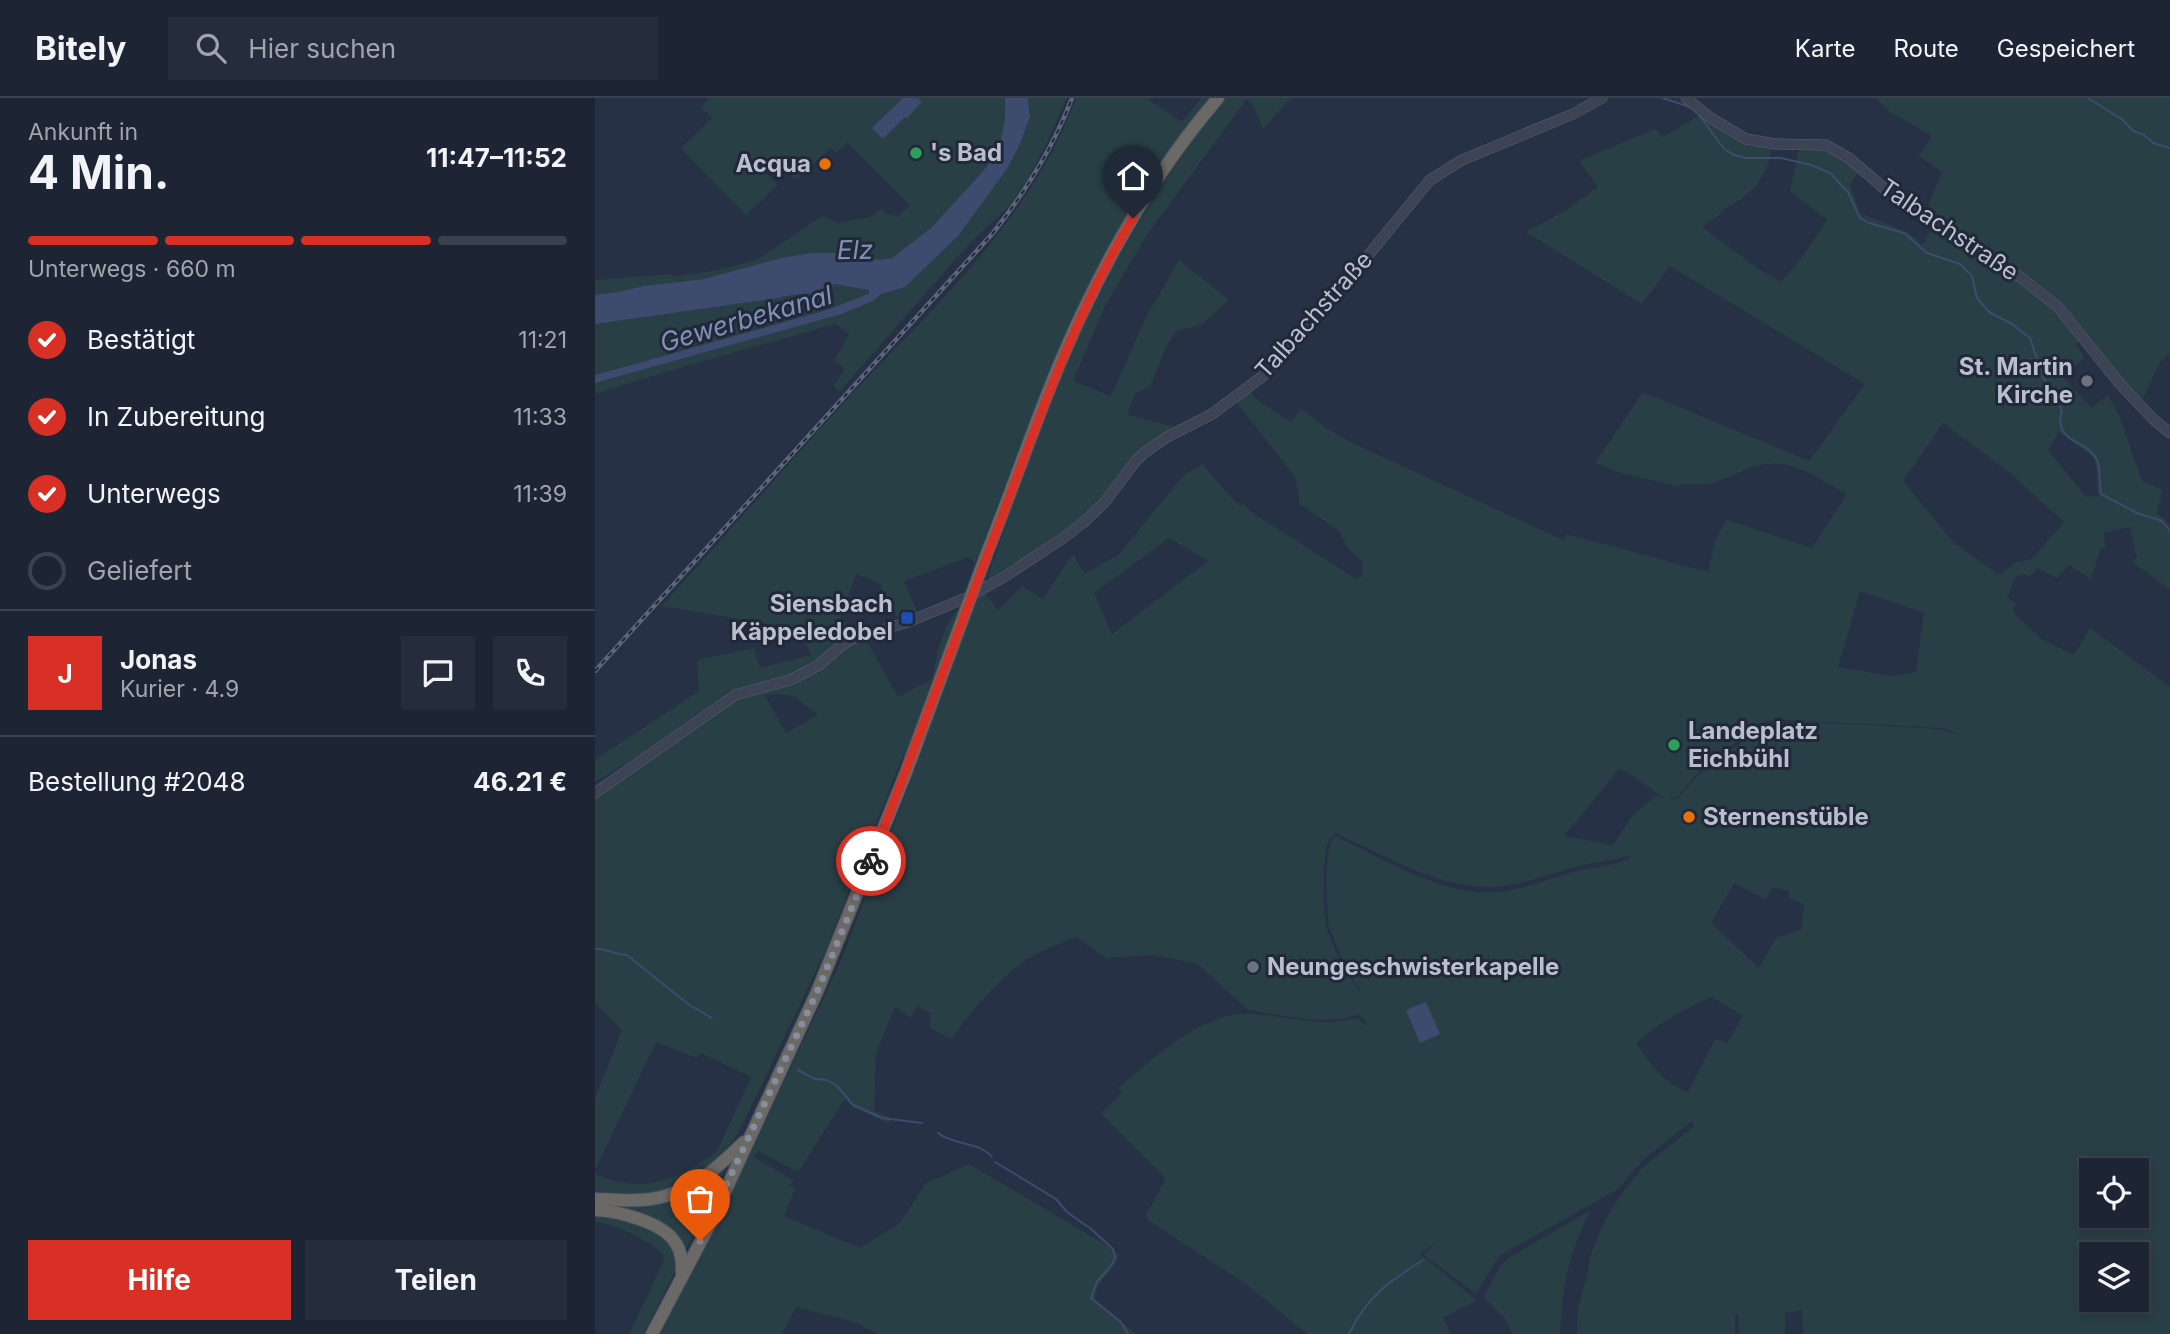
<!DOCTYPE html>
<html lang="de">
<head>
<meta charset="utf-8">
<style>
	:root { --surface:#1d2534; --page:#252d3c; --text:#f1f3f6; --muted:#a0a5ac; --line:#3b424f; --accent:#d93025 }
	body { margin:0; font-family:Inter,sans-serif; background:var(--page); color:var(--text); height:100vh; display:flex; flex-direction:column; font-size:26px; white-space:nowrap }
	* { box-sizing:border-box; margin:0 }
	p { font-size:23px; color:var(--muted) }
	.icon { flex:none; width:38px; height:38px; fill:none; stroke:currentColor; stroke-width:2; stroke-linecap:round; stroke-linejoin:round }
	.map { position:relative; flex:1; overflow:hidden }
	.drawer { display:flex; flex-direction:column; background:var(--surface); width:595px }
	.drawer>* { flex:none }
	.buttons { position:absolute; left:1484px; top:1060px; display:grid; gap:14px }
	.buttons a { display:grid; place-items:center; width:70px; height:70px; border-radius:0px; background:var(--surface); box-shadow:0 4px 10px #0003,0 0 0 2px var(--line); font-size:35px }
	.pin { position:absolute; display:grid; place-items:center; width:60px; height:60px; color:#fff; margin:-72px -30px; border-radius:50% 50% 50% 0; rotate:-45deg; box-shadow:0 0 7px #0007 }
	.pin .icon { rotate:45deg }
	.courier { position:absolute; display:grid; place-items:center; width:70px; height:70px; margin:-35px; border:5px solid #d93025; border-radius:50%; background:#fff; color:#222; box-shadow:0 2px 9px #0007 }
	.summary em { font-style:normal; font-weight:700 }
	.summary div { display:flex; flex-direction:column-reverse }
	.summary { display:flex; align-items:center; justify-content:space-between; height:119px; padding:0 28px }
	h1 { font-size:46px; font-weight:700; line-height:52px }
	.bar { display:grid; grid-template-columns:repeat(4,1fr); gap:10px 7px; align-content:center; height:84px; padding:0 28px }
	.bar i { height:9px; border-radius:5px; background:var(--line) }
	.bar .active { background:var(--accent) }
	.bar p { grid-column:span 4 }
	.line { display:flex; align-items:center; gap:18px; padding:0 28px; border-top:2px solid var(--line) }
	.line div { flex:1 }
	.round { display:grid; place-items:center; flex:none; width:74px; height:74px; border-radius:0px; background:var(--page) }
	ol { padding:0 28px; list-style:none }
	li { display:flex; align-items:center; gap:21px; height:77px }
	li p { margin-inline-start:auto }
	li .icon { padding:7px; border-radius:50%; background:var(--accent); color:#fff; stroke-width:4 }
	li:last-child { color:var(--muted) }
	li i { width:38px; height:38px; border:4px solid var(--line); border-radius:50% }
	.primary-button { display:flex; gap:14px; margin-top:auto; padding:14px 28px }
	.primary-button a { flex:1; height:80px; border-radius:0px; background:var(--accent); color:#fff; font-size:28px; font-weight:700; line-height:80px; text-align:center }
	.primary-button a+a { background:var(--page); color:var(--text) }
	header { display:flex; align-items:center; gap:42px; box-sizing:border-box; height:98px; padding:0 35px; background:var(--surface); border-bottom:2px solid var(--line) }
	header strong { font-size:33px }
	nav { display:flex; gap:38px; margin-inline-start:auto; font-size:24px }
	.search { width:490px; height:63px; background:var(--page); display:flex; align-items:center; gap:18px; box-sizing:border-box; padding:0 24px; border-radius:0px; color:var(--muted); font-size:26px }
	main { display:flex; flex:1; min-height:0 }
	.map>svg:first-child { display:block }
	.green { fill:#293f46; fill-rule:evenodd }
	.water { fill:#3d4c6e }
	.lines { fill:none; stroke-linecap:round; stroke-linejoin:round }
	.stream { stroke:#3d4c6e; stroke-width:2 }
	.tertiary-casing { stroke:#5a6171; stroke-width:11 }
	.trunk-casing { stroke:#464e5f; stroke-width:14 }
	.tertiary { stroke:#3b4354; stroke-width:10 }
	.trunk { stroke:#6a6966; stroke-width:12 }
	.rail-casing { stroke:#5d677b; stroke-width:4.5 }
	.rail { stroke:#20283a; stroke-width:2; stroke-dasharray:5; stroke-linecap:butt }
	.trunk-bridge-casing { stroke:#464e5f; stroke-width:14; stroke-linecap:butt }
	.trunk-bridge { stroke:#6a6966; stroke-width:12 }
	.done { stroke:#868d9d; stroke-width:7; stroke-dasharray:0 12.6 }
	.route { stroke:#d93025; stroke-width:9 }
	.leisure-dot { fill:#2e9e5b; stroke:#20283a; stroke-width:2.5 }
	.food-dot { fill:#e8710a; stroke:#20283a; stroke-width:2.5 }
	.worship-dot { fill:#6b7280; stroke:#20283a; stroke-width:2.5 }
	.transit-dot { fill:#1a4fb4; stroke:#20283a; stroke-width:2.5 }
	.labels { text-anchor:middle; stroke-width:6; stroke-linejoin:round; paint-order:stroke }
	.poi-label { font-size:24px; font-weight:bold; fill:#b9bfcd; stroke:#20283a; text-anchor:start }
	.street-label { font-size:24px; fill:#b9bfcd; stroke:#20283a }
	.water-label { font-size:26px; font-style:italic; fill:#8091b5; stroke:#20283a }
</style>
</head>
<body>
<header>
<strong>Bitely</strong>
<div class="search"><svg class="icon" aria-label="search" viewBox="0 0 24 24"><circle cx="10" cy="10" r="6"/><path d="M15 15l6 6"/></svg>Hier suchen</div>
<nav><a>Karte</a><a>Route</a><a>Gespeichert</a></nav>
</header>
<main>
<section class="drawer">
<div class="summary"><div><h1>4 Min.</h1><p>Ankunft in</p></div><em>11:47–11:52</em></div>
<div class="bar"><i class="active"></i><i class="active"></i><i class="active"></i><i></i><p>Unterwegs · 660 m</p></div>
<ol>
<li><svg class="icon" aria-label="check" viewBox="0 0 24 24"><path d="M5 12l5 5 9-10"/></svg>Bestätigt<p>11:21</p></li>
<li><svg class="icon" aria-label="check" viewBox="0 0 24 24"><path d="M5 12l5 5 9-10"/></svg>In Zubereitung<p>11:33</p></li>
<li><svg class="icon" aria-label="check" viewBox="0 0 24 24"><path d="M5 12l5 5 9-10"/></svg>Unterwegs<p>11:39</p></li>
<li><i></i>Geliefert</li>
</ol>
<div class="line" style="height:126px"><b class="round" style="background:var(--accent);color:#fff">J</b><div><b>Jonas</b><p>Kurier · 4.9</p></div><a class="round"><svg class="icon" aria-label="chat" viewBox="0 0 24 24"><path d="M4 5h16v11H9l-5 4z"/></svg></a><a class="round"><svg class="icon" aria-label="phone" viewBox="0 0 24 24"><path d="M5 4h4l2 5-3 2q2 4 5 5l2-3 5 2v4C11 20 4 13 5 4z"/></svg></a></div>
<div class="line" style="height:91px"><div>Bestellung #2048</div><b>46.21 €</b></div>
<div class="primary-button"><a>Hilfe</a><a>Teilen</a></div>
</section>
<div class="map">
<svg width="1575" height="1236" viewBox="0 0 1575 1236">
	<rect width="100%" height="100%" fill="#273145"/>
	<g class="green">
		<path d="M115,0h295v19l-5,28 -15,24 -54,59 -39,30 -12,2 -43,-7h-26l-30,5 -77,21 -59,7 -27,6 -23,3v-15l77,-6v3l47,-7 39,-11 64,-43 16,7 32,-6 12,-8 6,6 4,-1 5,3 13,-12 -63,-63 -11,11 -5,-5 -34,31c-11,-8 -20,-17 -32,-7l13,13 -32,30 -65,-67 31,-30 -11,-11z"/>
		<path d="M433,0h39l-22,49 -16,30 -19,28 -41,39 -130,148 -5,-6 11,-18 -11,-7 15,-27 -14,-10 -173,49 -67,21v-11l247,-69 31,-13 8,-7 24,-7 53,-51 49,-67 13,-25 10,-27z"/>
		<path d="M481,0h70l36,24 19,-24h7l-70,99 -67,123 -41,99 -55,145 -5,-7 -4,1 -62,23 13,31 -17,8 -14,-19 -6,-18 -24,-9 -16,45 6,4 6,16 12,-3 34,61 35,-19c3,-22 10,-56 28,-71 7,-6 16,-10 24,-14l13,17 24,-24 21,13 28,-42 3,-2 10,19 34,-19 66,-80 19,-11 22,27 15,15 3,-3 8,9 105,67 6,-3 1,-13 -16,-16 -8,-16 -39,-27 -4,-26 -59,-75 12,-12 11,11 31,20 10,-13 27,20 22,13 213,98 3,-6 142,38 7,-31 11,-21 86,28 35,-54c-20,-10 -43,-27 -65,-30 -27,-4 -49,14 -74,20 -9,1 -18,1 -27,0l-1,3 -59,-14 -26,-10 48,-71 166,69 56,-77 -195,-118 -28,38 -116,-72 40,-22 32,-23 -19,-26 76,-32 8,8 39,-23c27,24 34,28 69,34 -3,32 -22,48 -50,63l1,2 -20,14 58,43 21,12 21,-25 25,-37 -37,-29 10,-45 33,5 26,20 -9,14 10,28 49,20 13,12 17,-28 -12,-9 15,-36 -23,-16 13,-20 -45,-26 -11,-12h294v255l-10,9 -19,41 -54,-67 -12,8 10,14 -23,18 29,32 17,-13 11,20 23,66 20,9 -5,23 13,12v65l-39,-29 6,-3 -7,-31 -27,6 3,14 -5,1 -10,31 -22,-14 -12,13 -19,-10 -8,8 -6,-2 -8,2 -9,22 9,5 -3,9 28,27 33,16 16,-27 80,59v647h-367l-1,-24 -17,3v21h-46l-1,-19h-3v19h-158l1,-25 11,-40v-10l15,-37 16,-26 22,-28 52,-42 -2,-5 -48,38 -26,30 -119,67 -23,38 -52,-39 12,-12 -16,11 57,46 -34,18 8,16h-144l-61,-50 -98,-64 -2,-5 17,-31 2,-5 -3,-5 -61,-61 21,-20 -4,-5c36,-29 83,-77 134,-74 39,2 64,14 106,4l8,8 1,-2 -8,-10 -15,5 -35,1 -61,-10 -50,-46 -45,-9 -47,3 -30,-21c-17,7 -34,13 -50,23 -31,21 -53,50 -75,79l-21,-11v-15l-13,-7 -6,12 -16,-11 -19,46 -2,58 16,6 -1,6 -35,-15 -9,-9 -47,73 -40,-21 -4,6 40,24 -5,5 6,2 -11,28 76,32 40,-25 25,-39 44,-20 144,85 6,6c-4,16 -27,29 -23,46l40,33h-258l-26,-13 -56,-14 -14,27h-122l89,-178 78,-165 15,-33 76,-196 -15,-7 -79,199 -85,178 -22,29 8,9 -81,164h-15l34,-71 1,-7c-14,-16 -48,-32 -69,-34v-48c50,20 72,8 116,-18l6,-5 34,-74 -50,-24 -4,5 -41,-16 -61,128v-72l27,-68 -27,-27v-210l146,-101 -10,-2 -96,68 -40,24v-22l104,-69 -2,-31 57,-12 6,20 51,-13 -13,-26 -136,-23c63,-70 125,-141 188,-210 86,-91 182,-178 226,-298zM1348,325l67,50 54,49 -32,37 -16,3 -17,13 -46,-33 -50,-61zM1464,334l34,25c7,11 1,25 6,39l-13,1 -38,-47zM574,440l39,23 -96,73 -18,-41zM1265,493l64,22 -8,59 -26,4 -52,-9zM183,596l16,2 24,19 -32,18 -21,-38zM1193,622l155,8 20,8 -21,-6 -20,-2 -114,-6 -40,2 -61,42 -30,33 -10,-1 10,-1 29,-33 47,-34 14,-9zM1024,671c18,6 30,22 47,29l-10,-2 -24,20 -19,29 -49,-9zM740,735c47,21 104,56 157,54 27,-1 57,-13 83,-20 18,-5 36,-6 53,-11l2,1c-15,10 -39,10 -56,15 -26,7 -52,18 -78,20 -53,5 -114,-34 -161,-56l-5,8 -4,30 2,51 18,43 18,29c-13,-15 -34,-53 -38,-73 -3,-15 -4,-69 2,-82 2,-3 5,-6 7,-9zM1139,785l32,17 6,-13 17,4v8l15,5 -2,25 -26,9 -17,30 -48,-45zM1117,899l31,19 -16,27 -12,-4 -27,53c-23,-7 -39,-30 -52,-49 23,-20 48,-34 76,-46zM1496,1073h46v45h-46zM1496,1157h46v45h-46z"/>
		<path d="M630,0h66l-28,31 -9,-21 -7,-9 -99,134 -43,73 -32,75 38,15 35,-79 33,-57 50,40 -27,24 -25,7 -11,16 -16,40 -15,6 -8,22 48,12 -35,23 -45,56 -18,18 -87,55 -2,-3c27,-75 51,-151 83,-224 41,-92 92,-176 154,-254z"/>
		<path d="M239,186l35,6 -1,4 -41,16 -232,65v-51l184,-26 9,-3h14z"/>
		<path d="M996,1112c-23,44 -28,75 -31,124h-48l-7,-15 -21,-22 16,-31 10,-9z"/>
	</g>
	<g class="water">
		<path d="M308,0h15l4,4 -15,16 -2,-1 -22,22 -11,-11z"/>
		<path d="M410,0h23l2,19 -10,27 -13,25 -49,67 -53,51 -24,7 -8,7 -31,13 -247,69v-8l232,-65 41,-16 1,-4 -35,-6c-16,15 -35,7 -55,14l-184,26v-29l23,-3 26,-6 60,-7 77,-21 30,-5h26l43,7 12,-2 39,-30 54,-59 15,-24 5,-28z"/>
		<path d="M831,904l14,32 -20,9 -14,-33z"/>
	</g>
	<g class="lines">
		<g class="stream">
			<path d="M1068,0l27,9"/>
			<path d="M1493,0l35,22 10,11 11,4 9,8 17,5"/>
			<path d="M1104,17l25,34 10,6 12,3h35l30,7 19,8 18,19 12,26 9,5 35,10 23,20 33,11 12,12 5,22 12,14 23,12 18,14 14,41 18,31c-10,34 26,29 35,50 4,9 2,23 4,34l36,19 25,8 8,10"/>
			<path d="M0,851c12,-1 20,6 32,6l61,49 24,14"/>
			<path d="M203,972l17,9 12,1 10,6 16,19 29,13 40,5"/>
			<path d="M343,1035c14,12 43,9 54,24"/>
			<path d="M400,1064l61,37 11,13 24,17 22,20 2,9 -2,5 -16,19 -6,16 30,24 7,12"/>
			<path d="M754,1236c17,-37 41,-53 74,-74"/>
		</g>
		<defs>
			<g id="tertiary">
				<path d="M1091,0l23,19 37,22 30,5 50,1 23,13 44,38 127,81 38,30 62,77 33,35 17,14"/>
				<path d="M0,695l140,-98 55,-15 29,-15 23,-20 10,-6 56,-17 60,-25 36,-20 58,-38 22,-17 21,-20 30,-40 9,-9 23,-16 45,-23 51,-38 52,-56 115,-140 32,-20 111,-46 29,-16"/>
			</g>
			<g id="trunk">
				<path d="M392,455c33,-83 60,-168 99,-248 35,-73 79,-145 132,-207"/>
				<path d="M0,1101c18,0 37,3 56,0 39,-5 66,-31 93,-57"/>
				<path d="M0,1112c23,1 67,12 80,32 7,10 7,21 7,32"/>
				<path d="M57,1236l58,-110 107,-232 88,-217"/>
			</g>
		</defs>
		<use href="#tertiary" class="tertiary-casing"/>
		<use href="#trunk" class="trunk-casing"/>
		<use href="#tertiary" class="tertiary"/>
		<use href="#trunk" class="trunk"/>
		<defs>
			<path id="rail" d="M0,573l398,-438c33,-42 60,-85 79,-135"/>
		</defs>
		<use href="#rail" class="rail-casing"/>
		<use href="#rail" class="rail"/>
		<defs>
			<path id="trunk-bridge" d="M310,677l82,-222"/>
		</defs>
		<use href="#trunk-bridge" class="trunk-bridge-casing"/>
		<use href="#trunk-bridge" class="trunk-bridge"/>
	</g>
	<g class="lines">
		<path class="done" d="M105,1143l117,-249 54,-131"/>
		<path class="route" d="M276,763c45,-115 88,-232 132,-347 38,-102 74,-203 130,-296"/>
	</g>
	<g class="leisure-dot">
		<circle cx="321" cy="55" r="7"/>
		<circle cx="1079" cy="647" r="7"/>
	</g>
	<g class="food-dot">
		<circle cx="230" cy="66" r="7"/>
		<circle cx="1094" cy="719" r="7"/>
	</g>
	<g class="worship-dot">
		<circle cx="1492" cy="283" r="7"/>
		<circle cx="658" cy="869" r="7"/>
	</g>
	<rect class="transit-dot" x="305" y="513" width="14" height="14" rx="3.5"/>
	<g class="labels">
		<g class="poi-label">
			<text x="335" y="63">'s Bad</text>
			<text x="216" y="74" text-anchor="end">Acqua</text>
			<text x="1478" y="277" text-anchor="end">St. Martin<tspan x="1478" dy="28">Kirche</tspan></text>
			<text x="298" y="514" text-anchor="end">Siensbach<tspan x="298" dy="28">Käppeledobel</tspan></text>
			<text x="1093" y="641">Landeplatz<tspan x="1093" dy="28">Eichbühl</tspan></text>
			<text x="1108" y="727">Sternenstüble</text>
			<text x="672" y="877">Neungeschwisterkapelle</text>
		</g>
		<g class="street-label">
			<text transform="translate(1354 132) rotate(34)" y="8">Talbachstraße</text>
			<text transform="translate(719 217) rotate(-48)" y="8">Talbachstraße</text>
		</g>
		<g class="water-label">
			<text transform="translate(260 152) rotate(-1)" y="9">Elz</text>
			<text transform="translate(151 221) rotate(-16)" y="9">Gewerbekanal</text>
		</g>
	</g>
</svg>
<div class="buttons">
<a><svg class="icon" aria-label="locate" viewBox="0 0 24 24"><circle cx="12" cy="12" r="6"/><path d="M12 2v4M12 18v4M2 12h4M18 12h4"/></svg></a>
<a><svg class="icon" aria-label="layers" viewBox="0 0 24 24"><path d="M12 4l9 5-9 5-9-5zM3 14l9 5 9-5"/></svg></a>
</div>
<div class="pin" style="left:105px;top:1143px;background:#ea580c"><svg class="icon" aria-label="bag" viewBox="0 0 24 24"><path d="M5 8h14l-1 12H6zM9 8a3 3 0 0 1 6 0"/></svg></div>
<div class="pin" style="left:538px;top:120px;background:#1f2937"><svg class="icon" aria-label="home" viewBox="0 0 24 24"><path d="M3 11l9-7 9 7M6 9v11h12V9"/></svg></div>
<div class="courier" style="left:276px;top:763px"><svg class="icon" aria-label="bike" viewBox="0 0 24 24"><circle cx="6" cy="16" r="4"/><circle cx="18" cy="16" r="4"/><path d="M6 16l4-8h5l3 8M10 8l3 8H6M13 5h3"/></svg></div>
</div>
</main>
</body>
</html>
